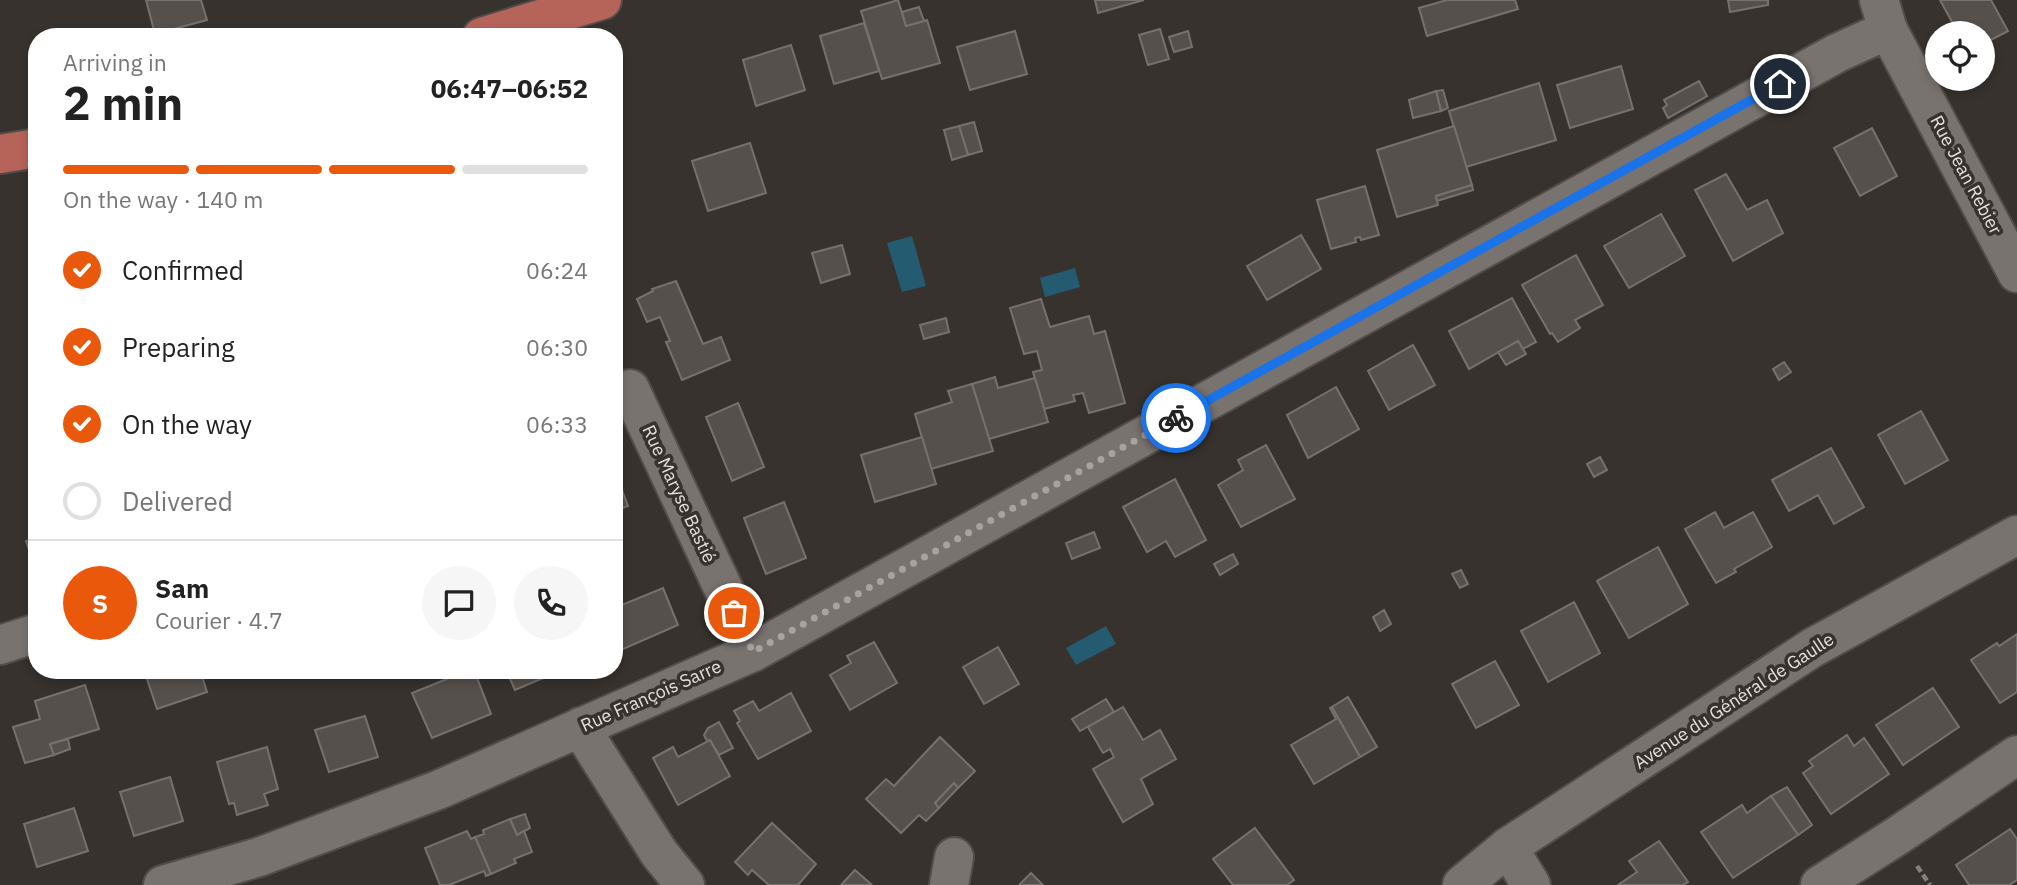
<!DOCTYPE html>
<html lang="en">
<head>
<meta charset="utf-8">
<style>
	:root { --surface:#fff; --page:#f6f6f6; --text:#222; --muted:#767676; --line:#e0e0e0; --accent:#ea580c }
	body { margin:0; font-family:"IBM Plex Sans",sans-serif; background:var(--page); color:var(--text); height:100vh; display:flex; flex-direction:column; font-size:26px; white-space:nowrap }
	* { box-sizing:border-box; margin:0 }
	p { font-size:23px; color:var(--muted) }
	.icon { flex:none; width:38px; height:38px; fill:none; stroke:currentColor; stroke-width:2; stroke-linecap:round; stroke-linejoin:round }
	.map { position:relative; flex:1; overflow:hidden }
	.drawer { position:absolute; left:28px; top:28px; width:595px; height:651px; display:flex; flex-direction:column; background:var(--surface); border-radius:28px; box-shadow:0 4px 10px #0003 }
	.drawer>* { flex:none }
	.buttons { position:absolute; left:1925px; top:21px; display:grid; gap:14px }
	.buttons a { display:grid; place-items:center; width:70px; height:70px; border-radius:50%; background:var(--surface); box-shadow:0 4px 10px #0003; font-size:35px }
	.pin { position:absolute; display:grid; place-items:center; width:60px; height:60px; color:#fff; margin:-30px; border:4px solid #fff; border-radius:50%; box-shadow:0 2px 7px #0007 }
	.courier { position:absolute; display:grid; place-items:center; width:70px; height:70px; margin:-35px; border:5px solid #1a73e8; border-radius:50%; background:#fff; color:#222; box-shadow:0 2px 9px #0007 }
	.summary em { font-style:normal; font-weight:700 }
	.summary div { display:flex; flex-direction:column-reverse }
	.summary { display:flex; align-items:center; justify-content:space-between; height:119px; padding:0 35px }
	h1 { font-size:46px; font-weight:700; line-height:52px }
	.bar { display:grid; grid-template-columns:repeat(4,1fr); gap:10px 7px; align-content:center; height:84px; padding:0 35px }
	.bar i { height:9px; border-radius:5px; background:var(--line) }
	.bar .selected { background:var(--accent) }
	.bar p { grid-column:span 4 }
	.line { display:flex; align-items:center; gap:18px; padding:0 35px; border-top:2px solid var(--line) }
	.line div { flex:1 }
	.round { display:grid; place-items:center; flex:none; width:74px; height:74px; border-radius:37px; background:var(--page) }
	ol { padding:0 35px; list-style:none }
	li { display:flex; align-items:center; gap:21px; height:77px }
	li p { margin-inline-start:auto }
	li .icon { padding:7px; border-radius:50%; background:var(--accent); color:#fff; stroke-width:4 }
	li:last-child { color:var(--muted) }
	li i { width:38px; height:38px; border:4px solid var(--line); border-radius:50% }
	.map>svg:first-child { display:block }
	.water { fill:#255b71 }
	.building { fill:#56504c; stroke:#77716d; stroke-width:2 }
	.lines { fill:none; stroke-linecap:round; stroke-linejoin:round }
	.minor-casing { stroke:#524d4b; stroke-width:42 }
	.major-casing { stroke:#524d4b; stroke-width:42 }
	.path { stroke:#837f7c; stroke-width:4.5; stroke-dasharray:7 3.5; stroke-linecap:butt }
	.minor { stroke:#79736f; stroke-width:38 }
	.major { stroke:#b6635a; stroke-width:38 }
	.done { stroke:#a7a3a0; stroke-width:7; stroke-dasharray:0 12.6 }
	.route { stroke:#1a73e8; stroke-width:9 }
	.labels { text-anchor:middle; stroke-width:7; stroke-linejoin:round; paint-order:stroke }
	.street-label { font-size:18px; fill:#e3e0de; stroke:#37322e }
</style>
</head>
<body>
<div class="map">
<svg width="2017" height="885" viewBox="0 0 2017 885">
	<rect width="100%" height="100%" fill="#37322e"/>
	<g class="water">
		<path d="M912,236l14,50 -24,6 -15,-49z"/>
		<path d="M1075,268l5,19 -35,10 -5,-19z"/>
		<path d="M1106,626l10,18 -40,21 -10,-17z"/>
	</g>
	<g class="building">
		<path d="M146,0h55l6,20 -52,14z"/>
		<path d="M898,0l8,26 21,-6 13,43 -58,16 -21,-68z"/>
		<path d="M1095,0h49l-46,13z"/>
		<path d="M1447,0h68l3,9 -91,27 -8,-28z"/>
		<path d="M1728,0h40v5l-38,7z"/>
		<path d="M1940,0h51l17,31 -25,13v-11h-25z"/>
		<path d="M919,7l5,14 -18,5 -4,-14z"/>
		<path d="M864,23l15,48 -45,13 -14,-48z"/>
		<path d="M1160,29l9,30 -21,6 -9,-30z"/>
		<path d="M1015,31l12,43 -57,16 -13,-43z"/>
		<path d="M1188,31l4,16 -18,5 -5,-15z"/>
		<path d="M791,45l14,45 -49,16 -13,-46z"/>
		<path d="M1621,66l12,43 -63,19 -13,-43z"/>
		<path d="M1699,81l8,15 -39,22 -5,-10 4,-3 -3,-5z"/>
		<path d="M1539,83l17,57 -90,27 -17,-56z"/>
		<path d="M1443,90l5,18 -7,3 -5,-20z"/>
		<path d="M1436,91l5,20 -28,7 -4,-18z"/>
		<path d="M974,122l8,29 -14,4 -9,-29z"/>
		<path d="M959,126l9,29 -16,5 -8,-30z"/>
		<path d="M1454,126l18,59 -36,11 2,9 -41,12 -20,-67z"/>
		<path d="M1872,128l25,48 -37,20 -26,-48z"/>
		<path d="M750,143l16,50 -58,18 -16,-50z"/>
		<path d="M1726,174l21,36 20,-10 16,33 -50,28 -38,-71z"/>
		<path d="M1472,185l1,5 -36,11 -1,-5z"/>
		<path d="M1365,186l14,49 -18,5 -1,-3 -5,1 1,4 -25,7 -14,-49z"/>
		<path d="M1661,214l24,42 -56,32 -25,-42z"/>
		<path d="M1301,235l20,34 -54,31 -20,-34z"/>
		<path d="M842,245l8,29 -29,9 -9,-30z"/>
		<path d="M1576,255l27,50 -28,15 5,8 -22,14 -6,-9 -2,1 -28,-49z"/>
		<path d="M676,281l27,63 18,-7 9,23 -48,20 -16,-38 4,-1 -10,-24 -13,5 -10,-23 16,-8 -1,-2z"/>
		<path d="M1512,298l24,44 -13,7 -5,-8 -49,28 -20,-38z"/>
		<path d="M1041,299l9,28 39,-11 5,18 11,-3 20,72 -36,10 -6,-20 -10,2 2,6 -31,8 -11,-37 9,-2 -5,-19 -13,3 -14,-46z"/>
		<path d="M946,318l3,14 -25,7 -4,-14z"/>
		<path d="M1518,341l8,13 -20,11 -8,-13z"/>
		<path d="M1413,345l22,40 -46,25 -21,-39z"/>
		<path d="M1784,362l7,10 -12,8 -6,-11z"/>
		<path d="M995,377l3,11 37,-10 13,44 -59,17 -17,-55z"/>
		<path d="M972,384l21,67 -62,18 -16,-55 37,-12 -4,-11z"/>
		<path d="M1336,387l23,42 -51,29 -21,-43z"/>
		<path d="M738,403l26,64 -32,14 -26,-64z"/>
		<path d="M1921,411l27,49 -43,24 -27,-49z"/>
		<path d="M922,437l14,47 -61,18 -14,-47z"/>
		<path d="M1266,445l29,54 -54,28 -23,-42 25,-15 -5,-10z"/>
		<path d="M1831,448l33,59 -30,17 -16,-29 -29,16 -17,-31z"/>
		<path d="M1600,457l7,13 -13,7 -7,-13z"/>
		<path d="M614,469l14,37 -14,5z"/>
		<path d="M1175,479l31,61 -31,17 -9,-16 -19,11 -24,-45z"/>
		<path d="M784,502l22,56 -40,16 -22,-56z"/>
		<path d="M1715,512l9,16 29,-16 19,35 -38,22 2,3 -20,11 -31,-54z"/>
		<path d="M1094,532l6,16 -28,11 -6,-16z"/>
		<path d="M37,537v35l-11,-31z"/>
		<path d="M1658,547l30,57 -59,34 -32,-57z"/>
		<path d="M1233,554l5,10 -18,11 -6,-11z"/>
		<path d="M1461,570l7,14 -8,4 -8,-14z"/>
		<path d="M663,588l15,37 -64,28v-53l3,7z"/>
		<path d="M1574,602l26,51 -52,29 -27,-51z"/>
		<path d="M1384,610l7,14 -11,7 -7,-14z"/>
		<path d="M2017,634v58l-17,11 -29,-43 26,-17 2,3z"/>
		<path d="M874,642l23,41 -47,27 -20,-35 21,-12 -4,-7z"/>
		<path d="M998,647l21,37 -35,20 -21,-37z"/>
		<path d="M1495,661l24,44 -43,23 -24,-44z"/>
		<path d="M144,670h56l7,22 -50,17z"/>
		<path d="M469,670h5l17,44 -59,24 -20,-45z"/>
		<path d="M506,670h56l-47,20z"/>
		<path d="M85,685l14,44 -49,15 4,11 -29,8 -12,-36 27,-8 -5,-18z"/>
		<path d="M1933,688l26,39 -56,38 -27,-40z"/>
		<path d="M791,693l20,38 -53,28 -21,-36 3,-2 -6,-10 19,-10 6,10z"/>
		<path d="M1348,697l29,50 -17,10 -28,-50z"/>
		<path d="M1106,699l8,13 -34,19 -8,-12z"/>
		<path d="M1123,707l20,33 17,-10 16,29 -35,20 12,25 -30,18 -30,-53 21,-12 -4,-8 -7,4 -15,-26z"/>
		<path d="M1332,707l28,50 -46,27 -23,-39 45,-26 -6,-11z"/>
		<path d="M365,716l13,41 -49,15 -14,-42z"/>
		<path d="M719,722l14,26 -14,7 -9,-15 -3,1 -3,-6 4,-7z"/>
		<path d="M1847,735l7,11 10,-8 25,36 -58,40 -28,-41 10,-7 -4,-5z"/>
		<path d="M940,737l35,34 -17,17 -4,-5 -19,20 4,5 -13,13 -7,-6 -18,18 -35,-34 20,-20 8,7z"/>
		<path d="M68,739l2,10 -16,6 -4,-11z"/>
		<path d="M710,740l20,36 -52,29 -25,-47 20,-11 5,10z"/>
		<path d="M267,747l11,42 -14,5 4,11 -31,10 -3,-12 -5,1 -12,-42z"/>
		<path d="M170,777l13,44 -49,15 -14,-44z"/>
		<path d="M954,783l4,5 -19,20 -4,-5z"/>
		<path d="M1787,787l25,38 -14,10 -27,-39z"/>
		<path d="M1771,796l27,39 -65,43 -32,-46 41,-27 5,8z"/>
		<path d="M74,808l14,43 -51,16 -13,-43z"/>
		<path d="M525,814l5,14 -13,7 -7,-16z"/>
		<path d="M510,819l7,16 7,-4 8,21 -18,7 2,4 -25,11 -16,-37 9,-3 -1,-4z"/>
		<path d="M772,823l44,41 -18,21h-29l-17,-15 -4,5 -13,-13z"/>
		<path d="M1255,828l39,52 -7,5h-54l-20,-26z"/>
		<path d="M2010,829l7,10v41l-8,5h-40l-13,-20z"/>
		<path d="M467,831l4,8 4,-2 16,37 -5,2 -2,-5 -35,14h-9l-15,-37z"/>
		<path d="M1659,841l29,41 -5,3h-65l19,-13 -8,-11z"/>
		<path d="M855,870l17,15h-31z"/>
		<path d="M1031,873l12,12h-24z"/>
	</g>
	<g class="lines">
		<defs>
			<g id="minor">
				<path d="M1879,0l9,30 129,243"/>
				<path d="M614,395l16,-6 123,263"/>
				<path d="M0,645l37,-12"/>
				<path d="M580,727l79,126 26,32"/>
				<path d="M1508,847l23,38"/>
				<path d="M163,885l96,-28 179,-67 315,-138 1084,-599 51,-23"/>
				<path d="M949,885l5,-28"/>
				<path d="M1462,885l46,-38 304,-199 205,-113"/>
				<path d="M1820,885l77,-49 120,-81"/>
			</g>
			<g id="major">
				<path d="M482,37l120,-37"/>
				<path d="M0,154l37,-6"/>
			</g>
		</defs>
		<use href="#minor" class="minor-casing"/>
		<use href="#major" class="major-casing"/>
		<path class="path" d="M1917,866l13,19"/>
		<use href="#minor" class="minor"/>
		<use href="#major" class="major"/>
	</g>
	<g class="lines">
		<path class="done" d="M734,613l19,39 423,-234"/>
		<path class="route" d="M1176,418l604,-334"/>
	</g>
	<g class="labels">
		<g class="street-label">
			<text transform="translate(1966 175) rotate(62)" y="6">Rue Jean Rebier</text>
			<text transform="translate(679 494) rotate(65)" y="6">Rue Maryse Bastié</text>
			<text transform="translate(651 696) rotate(-24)" y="6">Rue François Sarre</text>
			<text transform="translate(1734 701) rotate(-33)" y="6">Avenue du Général de Gaulle</text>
		</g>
	</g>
</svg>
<div class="buttons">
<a><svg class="icon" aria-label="locate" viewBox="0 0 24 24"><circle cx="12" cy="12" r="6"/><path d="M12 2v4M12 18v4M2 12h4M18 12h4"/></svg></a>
</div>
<div class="pin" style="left:734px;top:613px;background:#ea580c"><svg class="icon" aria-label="bag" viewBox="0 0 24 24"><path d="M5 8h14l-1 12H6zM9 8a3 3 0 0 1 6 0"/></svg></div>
<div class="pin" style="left:1780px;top:84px;background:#1f2937"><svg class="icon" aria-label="home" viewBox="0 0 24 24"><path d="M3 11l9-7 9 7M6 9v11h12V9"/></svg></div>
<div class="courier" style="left:1176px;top:418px"><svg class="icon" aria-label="bike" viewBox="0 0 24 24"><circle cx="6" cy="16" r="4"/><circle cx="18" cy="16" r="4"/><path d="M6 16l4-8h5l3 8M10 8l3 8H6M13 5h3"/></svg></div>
<section class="drawer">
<div class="summary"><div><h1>2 min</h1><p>Arriving in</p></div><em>06:47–06:52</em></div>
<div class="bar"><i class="selected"></i><i class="selected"></i><i class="selected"></i><i></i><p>On the way · 140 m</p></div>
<ol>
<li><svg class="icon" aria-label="check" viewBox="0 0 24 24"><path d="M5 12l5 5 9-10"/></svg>Confirmed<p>06:24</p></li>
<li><svg class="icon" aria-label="check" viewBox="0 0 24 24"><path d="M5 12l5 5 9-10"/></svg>Preparing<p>06:30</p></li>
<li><svg class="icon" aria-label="check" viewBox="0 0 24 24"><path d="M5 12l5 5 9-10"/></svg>On the way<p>06:33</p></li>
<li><i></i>Delivered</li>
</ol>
<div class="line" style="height:126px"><b class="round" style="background:var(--accent);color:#fff">S</b><div><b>Sam</b><p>Courier · 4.7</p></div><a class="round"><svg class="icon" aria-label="chat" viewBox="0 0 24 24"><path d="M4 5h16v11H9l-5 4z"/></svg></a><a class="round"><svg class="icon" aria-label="phone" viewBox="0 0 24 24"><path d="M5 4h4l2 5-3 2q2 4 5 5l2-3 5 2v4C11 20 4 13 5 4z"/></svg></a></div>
</section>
</div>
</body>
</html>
